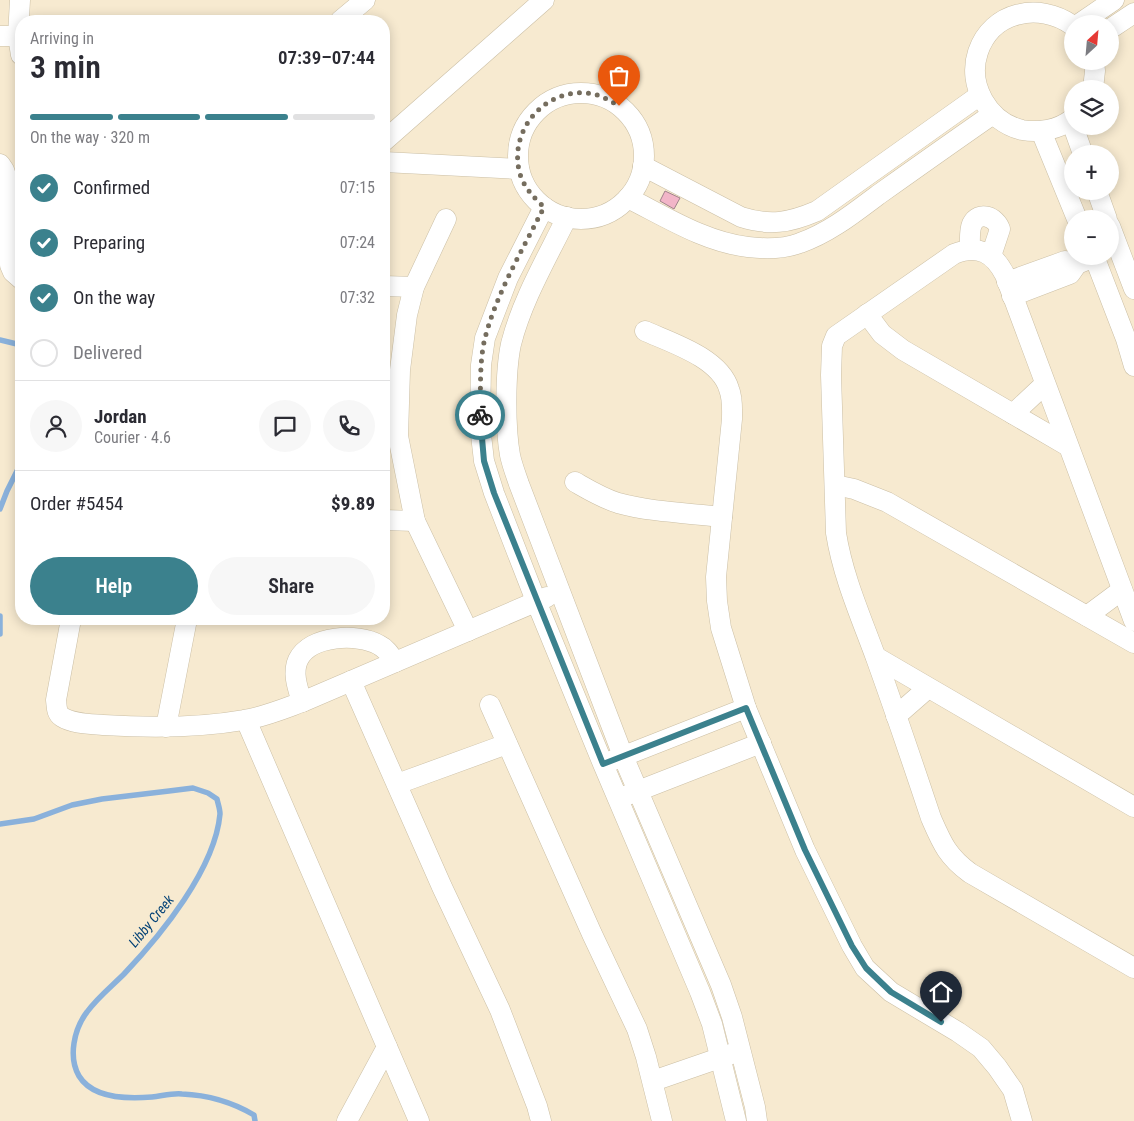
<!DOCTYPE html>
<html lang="en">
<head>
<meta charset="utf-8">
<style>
	:root { --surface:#fff; --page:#f7f7f7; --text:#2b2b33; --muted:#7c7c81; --line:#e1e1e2; --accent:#3b818d }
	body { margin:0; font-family:"Roboto Condensed",sans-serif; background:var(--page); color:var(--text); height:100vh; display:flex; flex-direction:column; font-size:19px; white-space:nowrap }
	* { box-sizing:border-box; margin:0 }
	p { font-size:16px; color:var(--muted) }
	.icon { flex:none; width:28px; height:28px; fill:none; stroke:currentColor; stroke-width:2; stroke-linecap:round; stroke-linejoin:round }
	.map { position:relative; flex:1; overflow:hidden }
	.side { position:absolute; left:15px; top:15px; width:375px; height:610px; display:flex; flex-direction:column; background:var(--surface); border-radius:20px; box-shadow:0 2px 12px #0003 }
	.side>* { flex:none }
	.needle { width:32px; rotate:26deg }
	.fabs { position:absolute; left:1064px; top:15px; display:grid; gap:10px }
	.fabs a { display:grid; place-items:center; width:55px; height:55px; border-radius:50%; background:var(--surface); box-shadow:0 2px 12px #0003; font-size:25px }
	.pin { position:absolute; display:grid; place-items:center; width:42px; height:42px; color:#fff; margin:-51px -21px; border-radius:50% 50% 50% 0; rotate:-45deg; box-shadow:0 0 5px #0007 }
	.pin .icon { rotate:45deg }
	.courier { position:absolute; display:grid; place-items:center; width:50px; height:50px; margin:-25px; border:4px solid #3b818d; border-radius:50%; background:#fff; color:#222; box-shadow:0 1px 6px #0007 }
	.head em { font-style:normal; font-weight:600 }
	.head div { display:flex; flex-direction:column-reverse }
	.head { display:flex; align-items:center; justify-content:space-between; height:85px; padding:0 15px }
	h1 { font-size:32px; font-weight:600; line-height:38px }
	.bar { display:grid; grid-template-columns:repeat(4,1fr); gap:8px 5px; align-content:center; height:60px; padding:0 15px }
	.bar i { height:6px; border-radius:4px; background:var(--line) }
	.bar .current { background:var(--accent) }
	.bar p { grid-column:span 4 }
	.line { display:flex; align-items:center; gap:12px; padding:0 15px; border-top:1px solid var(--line) }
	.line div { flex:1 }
	.round { display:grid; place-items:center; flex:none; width:52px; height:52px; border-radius:26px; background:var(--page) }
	ol { padding:0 15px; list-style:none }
	li { display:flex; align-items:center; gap:15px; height:55px }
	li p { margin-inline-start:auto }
	li .icon { padding:5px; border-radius:50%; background:var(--accent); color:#fff; stroke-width:4 }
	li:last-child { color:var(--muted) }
	li i { width:28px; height:28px; border:2px solid var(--line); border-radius:50% }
	.button { display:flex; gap:10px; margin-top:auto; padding:10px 15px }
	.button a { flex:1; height:58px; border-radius:30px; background:var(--accent); color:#fff; font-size:20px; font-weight:600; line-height:58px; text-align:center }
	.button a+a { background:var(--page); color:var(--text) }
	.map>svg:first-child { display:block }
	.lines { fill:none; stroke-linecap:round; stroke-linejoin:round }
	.stream { stroke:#8ab1db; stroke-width:5.5 }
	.building { fill:#f2b5c8; stroke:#9f828b }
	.minor-casing { stroke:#cbbfa5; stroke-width:21 }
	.minor { stroke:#fff; stroke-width:20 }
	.done { stroke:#756d5e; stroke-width:5; stroke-dasharray:0 9 }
	.route { stroke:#3b818d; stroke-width:6 }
	.labels { text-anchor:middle; stroke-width:4.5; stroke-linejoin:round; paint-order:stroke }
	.water-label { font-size:14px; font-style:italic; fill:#044276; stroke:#f7ead0 }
</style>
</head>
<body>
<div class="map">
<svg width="1134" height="1121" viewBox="0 0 1134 1121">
	<rect width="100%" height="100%" fill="#f7ead0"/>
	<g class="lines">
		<g class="stream">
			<path d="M0,340l21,5"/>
			<path d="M0,509l7,-18 14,-28"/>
			<path d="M0,616v18"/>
			<path d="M0,824l34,-5 38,-14 30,-6 67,-8 24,-3 15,5 9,6c1,5 3,10 3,15 -5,55 -59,121 -96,160 -12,12 -27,24 -37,38 -13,17 -19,45 -8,64 14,23 50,23 73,21 10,-1 20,-4 30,-3 25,1 50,8 72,21l1,6"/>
		</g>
	</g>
	<path class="building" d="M665,191l15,7 -6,11 -14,-8z"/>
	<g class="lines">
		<defs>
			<g id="minor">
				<path d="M20,0l-2,36 3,19"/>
				<path d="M340,21l25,-21"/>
				<path d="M1079,24l35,-24"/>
				<path d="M1072,25c-33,-23 -80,-14 -94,27 -11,33 10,70 44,78 17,3 36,0 50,-11"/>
				<path d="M1110,29l24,-16"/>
				<path d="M0,36h18"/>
				<path d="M1093,89l2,-18 -1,-10"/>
				<circle cx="581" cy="156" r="63"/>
				<path d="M1073,126l10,28"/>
				<path d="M1041,131l36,88"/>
				<path d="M384,141l160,-141"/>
				<path d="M384,162l135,7"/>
				<path d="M0,164l4,6 3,9 3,86 3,7 8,7"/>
				<path d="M643,166l98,51c29,9 48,6 76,-6l163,-116"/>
				<path d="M1097,191l10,28"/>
				<path d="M628,198c38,19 77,44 120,49 17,2 36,2 52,-4 29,-10 54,-30 78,-48 38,-27 76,-54 115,-81"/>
				<path d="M544,207l-36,71 -23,60 -4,27 -1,61 4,35 10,32 42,108 67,163 97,228 12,32 24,97"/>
				<path d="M567,217c-20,41 -45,83 -56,127 -6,28 -6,83 -1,111 2,10 6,20 9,29l104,272 98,229 11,32 23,90 2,14"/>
				<path d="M446,219l-32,68 -7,28 -7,55 -2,66 17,85 53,110"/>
				<path d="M1110,226l24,63"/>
				<path d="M970,249c0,-7 -1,-18 2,-25 7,-14 24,-7 28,5l-9,27"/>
				<path d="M1094,256l32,83 8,27"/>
				<path d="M1007,282l58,-21 12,3 20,-8"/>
				<path d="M384,286l30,1"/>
				<path d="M1012,296l58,-22 7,-10"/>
				<path d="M867,314l15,20 21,16 165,96"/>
				<path d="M645,331c27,12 75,27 84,58 4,10 3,20 3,30l-16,158 1,24 4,27 25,80 59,142 47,96 13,22 26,24 67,40 23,16 16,19 16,23 9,31"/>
				<path d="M1013,414l32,-30"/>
				<path d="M575,482c14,8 27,16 43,21 33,9 69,10 104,14"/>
				<path d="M835,485l19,4 33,13 247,141"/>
				<path d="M384,520l31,1"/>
				<path d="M1087,616l35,-26"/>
				<path d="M71,619l-15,81c1,7 0,13 6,17 11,7 29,7 41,8 47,3 95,3 141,-5 20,-3 39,-11 58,-18l245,-105"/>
				<path d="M1134,621l-129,-346c-11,-22 -27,-31 -51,-21l-118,82 -4,10 -1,29 5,158c7,44 25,84 40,125 19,53 37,106 55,160 11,25 16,38 39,55l164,95"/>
				<path d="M876,657l258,150"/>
				<path d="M351,681l91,206 58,123 37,96 4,15"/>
				<path d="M302,702c-4,-13 -10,-29 -4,-42 12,-25 60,-27 81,-15 8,4 11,10 16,17"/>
				<path d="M490,705l102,229 45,95 9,28 16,64"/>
				<path d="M896,716l32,-28"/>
				<path d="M246,720l173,401"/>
				<path d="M166,727l21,-108"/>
				<path d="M611,761l135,-53"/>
				<path d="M397,784l110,-40"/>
				<path d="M625,796l136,-53"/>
				<path d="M653,1081l81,-28"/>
				<path d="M347,1121l40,-74"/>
			</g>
		</defs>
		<use href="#minor" class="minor-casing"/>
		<use href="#minor" class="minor"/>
	</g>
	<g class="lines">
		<path class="done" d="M480,415c1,-25 -1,-53 5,-77 12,-46 38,-89 59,-131 -11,-10 -22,-22 -25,-37 -9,-41 26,-81 68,-77 12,1 22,7 32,13"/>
		<path class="route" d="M480,415l4,46 10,32 109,271 143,-56 59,142 47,96 14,22 25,24 50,30"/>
	</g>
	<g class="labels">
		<g class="water-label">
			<text transform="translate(151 921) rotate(-51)" y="5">Libby Creek</text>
		</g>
	</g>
</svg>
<div class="fabs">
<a><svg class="needle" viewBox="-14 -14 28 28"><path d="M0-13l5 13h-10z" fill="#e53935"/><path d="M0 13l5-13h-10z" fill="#7c7c81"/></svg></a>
<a><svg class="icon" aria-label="layers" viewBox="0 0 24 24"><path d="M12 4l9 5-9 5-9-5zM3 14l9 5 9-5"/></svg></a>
<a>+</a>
<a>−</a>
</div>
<div class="pin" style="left:619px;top:106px;background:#ea580c"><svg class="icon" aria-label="bag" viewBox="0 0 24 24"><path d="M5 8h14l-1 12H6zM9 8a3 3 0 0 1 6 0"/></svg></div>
<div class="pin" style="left:941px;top:1022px;background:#1f2937"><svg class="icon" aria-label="home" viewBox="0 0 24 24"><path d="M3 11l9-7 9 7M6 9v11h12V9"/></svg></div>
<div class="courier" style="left:480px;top:415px"><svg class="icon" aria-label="bike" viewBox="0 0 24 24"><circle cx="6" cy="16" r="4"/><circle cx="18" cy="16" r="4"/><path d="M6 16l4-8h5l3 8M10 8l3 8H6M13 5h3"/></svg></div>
<section class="side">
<div class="head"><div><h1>3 min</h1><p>Arriving in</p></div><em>07:39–07:44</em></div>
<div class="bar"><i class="current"></i><i class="current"></i><i class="current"></i><i></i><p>On the way · 320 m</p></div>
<ol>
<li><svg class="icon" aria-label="check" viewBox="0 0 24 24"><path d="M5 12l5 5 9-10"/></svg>Confirmed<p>07:15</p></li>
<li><svg class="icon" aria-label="check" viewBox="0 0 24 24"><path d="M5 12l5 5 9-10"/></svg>Preparing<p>07:24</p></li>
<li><svg class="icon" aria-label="check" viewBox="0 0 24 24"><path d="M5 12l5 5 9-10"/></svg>On the way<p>07:32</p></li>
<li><i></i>Delivered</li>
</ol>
<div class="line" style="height:90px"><a class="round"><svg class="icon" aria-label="person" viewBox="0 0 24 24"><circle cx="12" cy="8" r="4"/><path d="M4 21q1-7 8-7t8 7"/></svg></a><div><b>Jordan</b><p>Courier · 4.6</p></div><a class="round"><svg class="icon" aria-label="chat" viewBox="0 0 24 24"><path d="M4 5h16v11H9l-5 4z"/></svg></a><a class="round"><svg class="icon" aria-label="phone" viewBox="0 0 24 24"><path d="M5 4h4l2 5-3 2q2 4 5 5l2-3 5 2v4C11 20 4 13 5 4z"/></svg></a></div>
<div class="line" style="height:65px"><div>Order #5454</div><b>$9.89</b></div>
<div class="button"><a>Help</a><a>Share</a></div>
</section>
</div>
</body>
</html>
